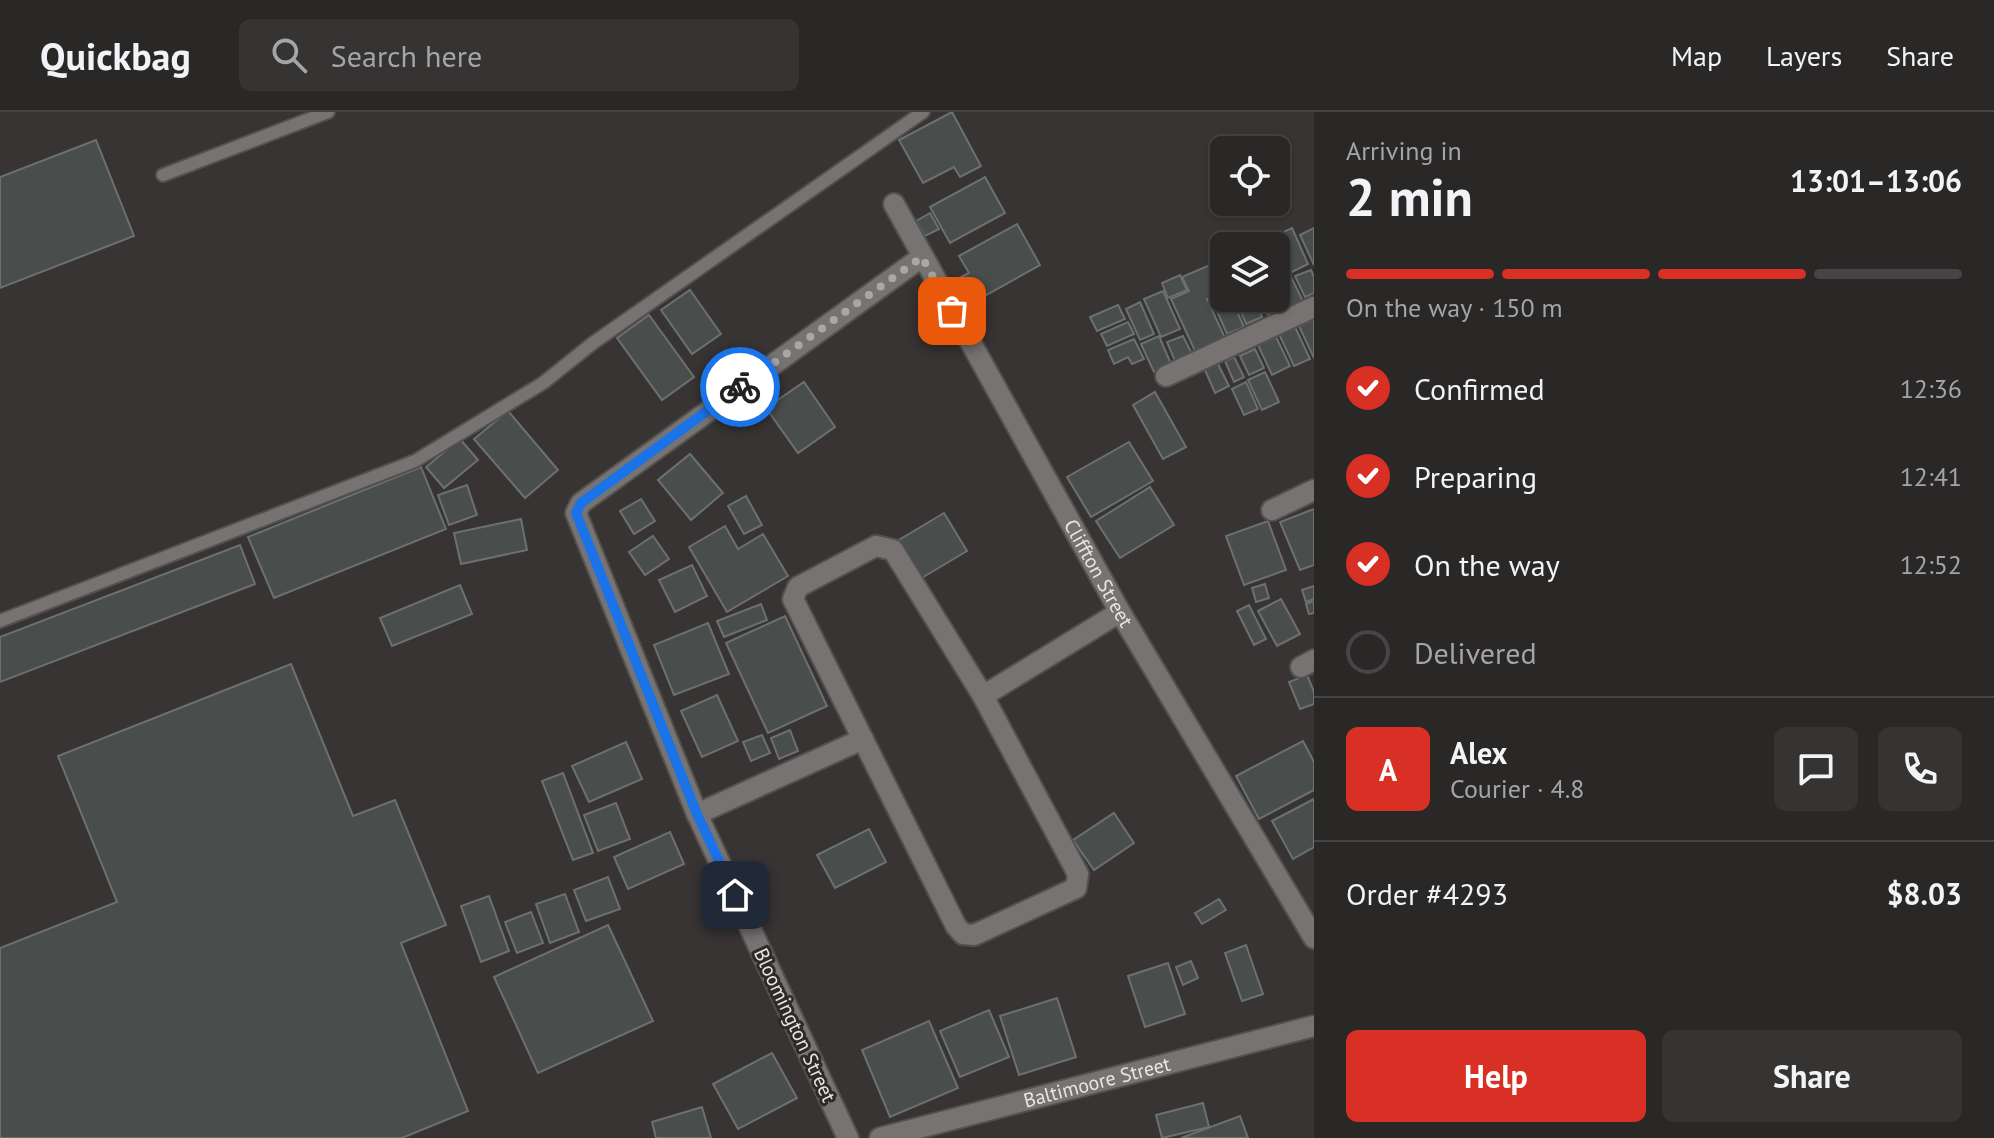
<!DOCTYPE html>
<html lang="en">
<head>
<meta charset="utf-8">
<style>
	:root { --surface:#2a2727; --page:#363333; --text:#f1f3f6; --muted:#a5a5a7; --line:#464444; --accent:#d93025 }
	body { margin:0; font-family:"PT Sans",sans-serif; background:var(--page); color:var(--text); height:100vh; display:flex; flex-direction:column; font-size:30px; white-space:nowrap }
	* { box-sizing:border-box; margin:0 }
	p { font-size:26px; color:var(--muted) }
	.icon { flex:none; width:44px; height:44px; fill:none; stroke:currentColor; stroke-width:2; stroke-linecap:round; stroke-linejoin:round }
	.map { position:relative; flex:1; overflow:hidden }
	.details { display:flex; flex-direction:column; background:var(--surface); width:680px }
	.details>* { flex:none }
	.fabs { position:absolute; left:1210px; top:24px; display:grid; gap:16px }
	.fabs a { display:grid; place-items:center; width:80px; height:80px; border-radius:12px; background:var(--surface); box-shadow:0 2px 6px #0004,0 0 0 2px var(--line); font-size:40px }
	.pin { position:absolute; display:grid; place-items:center; width:68px; height:68px; color:#fff; margin:-34px; border-radius:16px; box-shadow:0 4px 12px #0006 }
	.courier { position:absolute; display:grid; place-items:center; width:80px; height:80px; margin:-40px; border:6px solid #1a73e8; border-radius:50%; background:#fff; color:#222; box-shadow:0 2px 10px #0007 }
	.headline em { font-style:normal; font-weight:700 }
	.headline div { display:flex; flex-direction:column-reverse }
	.headline { display:flex; align-items:center; justify-content:space-between; height:136px; padding:0 32px }
	h1 { font-size:52px; font-weight:700; line-height:60px }
	.bar { display:grid; grid-template-columns:repeat(4,1fr); gap:12px 8px; align-content:center; height:96px; padding:0 32px }
	.bar i { height:10px; border-radius:6px; background:var(--line) }
	.bar .active { background:var(--accent) }
	.bar p { grid-column:span 4 }
	.line { display:flex; align-items:center; gap:20px; padding:0 32px; border-top:2px solid var(--line) }
	.line div { flex:1 }
	.round { display:grid; place-items:center; flex:none; width:84px; height:84px; border-radius:12px; background:var(--page) }
	ol { padding:0 32px; list-style:none }
	li { display:flex; align-items:center; gap:24px; height:88px }
	li p { margin-inline-start:auto }
	li .icon { padding:8px; border-radius:50%; background:var(--accent); color:#fff; stroke-width:4 }
	li:last-child { color:var(--muted) }
	li i { width:44px; height:44px; border:4px solid var(--line); border-radius:50% }
	.button { display:flex; gap:16px; margin-top:auto; padding:16px 32px }
	.button a { flex:1; height:92px; border-radius:12px; background:var(--accent); color:#fff; font-size:32px; font-weight:700; line-height:92px; text-align:center }
	.button a+a { background:var(--page); color:var(--text) }
	header { display:flex; align-items:center; gap:48px; box-sizing:border-box; height:112px; padding:0 40px; background:var(--surface); border-bottom:2px solid var(--line) }
	header strong { font-size:38px }
	nav { display:flex; gap:44px; margin-inline-start:auto; font-size:28px }
	.search { width:560px; height:72px; background:var(--page); display:flex; align-items:center; gap:20px; box-sizing:border-box; padding:0 28px; border-radius:12px; color:var(--muted); font-size:30px }
	main { display:flex; flex:1; min-height:0 }
	.map>svg:first-child { display:block }
	.building { fill:#494d4b; stroke:#6c706e; stroke-width:2 }
	.lines { fill:none; stroke-linecap:round; stroke-linejoin:round }
	.service-casing { stroke:#535150; stroke-width:16 }
	.minor-casing { stroke:#535150; stroke-width:24 }
	.service { stroke:#787373; stroke-width:12 }
	.minor { stroke:#787373; stroke-width:20 }
	.done { stroke:#aaa8a7; stroke-width:8; stroke-dasharray:0 14.4 }
	.route { stroke:#1a73e8; stroke-width:10 }
	.labels { text-anchor:middle; stroke-width:6; stroke-linejoin:round; paint-order:stroke }
	.street-label { font-size:20px; fill:#e8e6e5; stroke:#2e2a2a }
</style>
</head>
<body>
<header>
<strong>Quickbag</strong>
<div class="search"><svg class="icon" aria-label="search" viewBox="0 0 24 24"><circle cx="10" cy="10" r="6"/><path d="M15 15l6 6"/></svg>Search here</div>
<nav><a>Map</a><a>Layers</a><a>Share</a></nav>
</header>
<main>
<div class="map">
<svg width="1314" height="1026" viewBox="0 0 1314 1026">
	<rect width="100%" height="100%" fill="#383434"/>
	<g class="building">
		<path d="M952,0l29,54 -21,11 -6,-10 -31,16 -24,-43z"/>
		<path d="M96,28l38,96 -134,52v-111z"/>
		<path d="M985,65l20,36 -55,30 -20,-36z"/>
		<path d="M930,101l9,16 -14,7 -9,-15z"/>
		<path d="M1017,112l23,41 -68,38 -13,-25 10,-5 -10,-17z"/>
		<path d="M1292,116l16,36 -16,8 -17,-36z"/>
		<path d="M1314,116v37l-14,-30z"/>
		<path d="M1271,124l5,10h-18l-2,-3z"/>
		<path d="M1276,134l12,27 -12,6z"/>
		<path d="M1217,150l7,16v13l-17,8 18,39 -30,13 -24,-52 18,-8 -7,-14z"/>
		<path d="M1311,158l3,7v16l-9,4 -10,-21z"/>
		<path d="M1180,163l7,15 -19,8 -6,-15z"/>
		<path d="M1291,165l12,24 -13,6 -12,-24z"/>
		<path d="M690,178l31,44 -29,20 -31,-44z"/>
		<path d="M1163,179l17,38 -19,8 -17,-38z"/>
		<path d="M1276,181l7,15 -15,7 -8,-17h16z"/>
		<path d="M1224,183v3h7l13,29 -17,7 -15,-34z"/>
		<path d="M1248,186h6l8,19 -16,7 -9,-21z"/>
		<path d="M1140,190l14,32 -14,6 -14,-31z"/>
		<path d="M1118,193l7,14 -28,12 -7,-14z"/>
		<path d="M649,203l45,62 -32,23 -45,-62z"/>
		<path d="M1314,207v39l-15,-32z"/>
		<path d="M1128,210l6,12 -27,12 -6,-12z"/>
		<path d="M1295,215l15,32 -16,7 -15,-32z"/>
		<path d="M1159,224l12,28 -17,8 -13,-28z"/>
		<path d="M1183,224l9,18 -17,7 -8,-19z"/>
		<path d="M1276,225l14,29 -18,9 -14,-30z"/>
		<path d="M1134,227l10,20 -12,5 -4,-7 -14,7 -6,-14z"/>
		<path d="M1255,237l9,19 -15,7 -9,-19z"/>
		<path d="M1234,245l10,20 -10,5 -9,-21z"/>
		<path d="M1217,250l12,24 -14,7 -11,-25z"/>
		<path d="M1265,260l14,30 -17,8 -14,-30z"/>
		<path d="M804,270l31,45 -37,26 -32,-45z"/>
		<path d="M1246,270l12,27 -14,6 -12,-26z"/>
		<path d="M1155,280l31,55 -23,12 -30,-54z"/>
		<path d="M508,299l50,59 -33,28 -51,-59z"/>
		<path d="M460,327l18,21 -34,28 -18,-21z"/>
		<path d="M1129,330l24,39 -62,36 -24,-40z"/>
		<path d="M690,342l33,39 -32,27 -33,-40z"/>
		<path d="M421,355l25,62 -172,69 -26,-61z"/>
		<path d="M467,373l10,30 -28,10 -11,-30z"/>
		<path d="M1150,375l24,38 -54,33 -24,-37z"/>
		<path d="M746,384l16,29 -18,9 -16,-28z"/>
		<path d="M641,387l14,22 -21,13 -14,-23z"/>
		<path d="M1314,397v56l-14,5 -20,-48z"/>
		<path d="M944,401l23,38 -47,28 -23,-38z"/>
		<path d="M521,407l6,31 -66,14 -7,-31z"/>
		<path d="M1268,409l18,49 -42,15 -18,-49z"/>
		<path d="M725,414l13,23 25,-15 25,42 -61,36 -38,-65z"/>
		<path d="M653,424l16,23 -24,16 -16,-23z"/>
		<path d="M240,433l15,39 -255,98v-45z"/>
		<path d="M692,453l15,31 -32,16 -16,-32z"/>
		<path d="M1265,472l4,14 -13,4 -4,-14z"/>
		<path d="M460,473l12,29 -80,32 -12,-28z"/>
		<path d="M1314,474v13l-8,3 -4,-12z"/>
		<path d="M1281,487l19,35 -23,12 -19,-35z"/>
		<path d="M1314,489v12l-5,1 -3,-10z"/>
		<path d="M761,492l6,16 -43,17 -7,-16z"/>
		<path d="M1249,493l17,34 -12,6 -17,-34z"/>
		<path d="M785,504l42,90 -59,27 -42,-90z"/>
		<path d="M708,511l21,51 -55,21 -20,-50z"/>
		<path d="M291,552l62,152 42,-16 51,125 -45,18 67,168 -66,27h-402v-190l117,-46 -59,-146z"/>
		<path d="M1307,563l7,17v12l-14,5 -11,-27z"/>
		<path d="M717,583l21,46 -36,16 -21,-46z"/>
		<path d="M790,618l8,21 -19,8 -8,-21z"/>
		<path d="M762,623l8,18 -19,8 -8,-19z"/>
		<path d="M1303,629l11,21v28l-55,29 -23,-43z"/>
		<path d="M626,630l16,37 -53,23 -17,-36z"/>
		<path d="M563,661l30,80 -20,7 -31,-79z"/>
		<path d="M1314,687v48l-21,12 -21,-38z"/>
		<path d="M616,691l14,36 -32,12 -14,-36z"/>
		<path d="M1114,701l20,30 -40,27 -21,-30z"/>
		<path d="M869,717l17,33 -51,26 -18,-33z"/>
		<path d="M670,720l14,32 -56,25 -14,-32z"/>
		<path d="M608,765l12,32 -34,12 -12,-31z"/>
		<path d="M565,782l14,38 -29,11 -14,-39z"/>
		<path d="M489,784l20,55 -28,11 -20,-56z"/>
		<path d="M1219,787l7,11 -24,14 -7,-11z"/>
		<path d="M531,800l12,31 -26,10 -12,-31z"/>
		<path d="M608,813l45,96 -115,52 -44,-96z"/>
		<path d="M1246,833l17,49 -21,7 -17,-48z"/>
		<path d="M1191,849l7,17 -15,7 -7,-18z"/>
		<path d="M1168,851l17,51 -40,13 -17,-51z"/>
		<path d="M1057,886l19,59 -57,18 -19,-59z"/>
		<path d="M989,898l20,47 -49,20 -20,-46z"/>
		<path d="M929,909l29,67 -68,29 -28,-67z"/>
		<path d="M772,941l25,45 -59,31 -25,-45z"/>
		<path d="M1203,991l6,24 -47,11 -6,-23z"/>
		<path d="M702,995l9,31h-55l-4,-16z"/>
		<path d="M1240,1004l8,22h-67z"/>
	</g>
	<g class="lines">
		<defs>
			<g id="service">
				<path d="M163,63l165,-63"/>
				<path d="M0,509l415,-160 128,-78 50,-40 330,-231"/>
			</g>
			<g id="minor">
				<path id="s1" d="M894,92l226,408 194,326"/>
				<path d="M1166,264l148,-69"/>
				<path d="M1272,398l42,-20"/>
				<path d="M876,434l17,4 90,146 95,178 -2,14 -102,47 -11,-1 -7,-8 -163,-327 5,-12z"/>
				<path d="M1301,555l13,-7"/>
				<path d="M983,584l137,-84"/>
				<path d="M697,702l166,-75"/>
				<path d="M848,1026l-151,-324 -121,-301 5,-10 341,-246"/>
				<path id="s2" d="M880,1026l434,-112"/>
			</g>
		</defs>
		<use href="#service" class="service-casing"/>
		<use href="#minor" class="minor-casing"/>
		<use href="#service" class="service"/>
		<use href="#minor" class="minor"/>
	</g>
	<g class="lines">
		<path class="done" d="M740,275l182,-130 30,54"/>
		<path class="route" d="M735,783l-38,-81 -121,-301 5,-10 159,-116"/>
	</g>
	<g class="labels">
		<g class="street-label">
			<text dy="7" stroke="none"><textPath href="#s1" startOffset="422">Cliffton Street</textPath></text>
			<text transform="translate(795 913) rotate(65)" y="7">Bloomington Street</text>
			<text dy="7" stroke="none"><textPath href="#s2" startOffset="224">Baltimoore Street</textPath></text>
		</g>
	</g>
</svg>
<div class="fabs">
<a><svg class="icon" aria-label="locate" viewBox="0 0 24 24"><circle cx="12" cy="12" r="6"/><path d="M12 2v4M12 18v4M2 12h4M18 12h4"/></svg></a>
<a><svg class="icon" aria-label="layers" viewBox="0 0 24 24"><path d="M12 4l9 5-9 5-9-5zM3 14l9 5 9-5"/></svg></a>
</div>
<div class="pin" style="left:952px;top:199px;background:#ea580c"><svg class="icon" aria-label="bag" viewBox="0 0 24 24"><path d="M5 8h14l-1 12H6zM9 8a3 3 0 0 1 6 0"/></svg></div>
<div class="pin" style="left:735px;top:783px;background:#1f2937"><svg class="icon" aria-label="home" viewBox="0 0 24 24"><path d="M3 11l9-7 9 7M6 9v11h12V9"/></svg></div>
<div class="courier" style="left:740px;top:275px"><svg class="icon" aria-label="bike" viewBox="0 0 24 24"><circle cx="6" cy="16" r="4"/><circle cx="18" cy="16" r="4"/><path d="M6 16l4-8h5l3 8M10 8l3 8H6M13 5h3"/></svg></div>
</div>
<section class="details">
<div class="headline"><div><h1>2 min</h1><p>Arriving in</p></div><em>13:01–13:06</em></div>
<div class="bar"><i class="active"></i><i class="active"></i><i class="active"></i><i></i><p>On the way · 150 m</p></div>
<ol>
<li><svg class="icon" aria-label="check" viewBox="0 0 24 24"><path d="M5 12l5 5 9-10"/></svg>Confirmed<p>12:36</p></li>
<li><svg class="icon" aria-label="check" viewBox="0 0 24 24"><path d="M5 12l5 5 9-10"/></svg>Preparing<p>12:41</p></li>
<li><svg class="icon" aria-label="check" viewBox="0 0 24 24"><path d="M5 12l5 5 9-10"/></svg>On the way<p>12:52</p></li>
<li><i></i>Delivered</li>
</ol>
<div class="line" style="height:144px"><b class="round" style="background:var(--accent);color:#fff">A</b><div><b>Alex</b><p>Courier · 4.8</p></div><a class="round"><svg class="icon" aria-label="chat" viewBox="0 0 24 24"><path d="M4 5h16v11H9l-5 4z"/></svg></a><a class="round"><svg class="icon" aria-label="phone" viewBox="0 0 24 24"><path d="M5 4h4l2 5-3 2q2 4 5 5l2-3 5 2v4C11 20 4 13 5 4z"/></svg></a></div>
<div class="line" style="height:104px"><div>Order #4293</div><b>$8.03</b></div>
<div class="button"><a>Help</a><a>Share</a></div>
</section>
</main>
</body>
</html>
